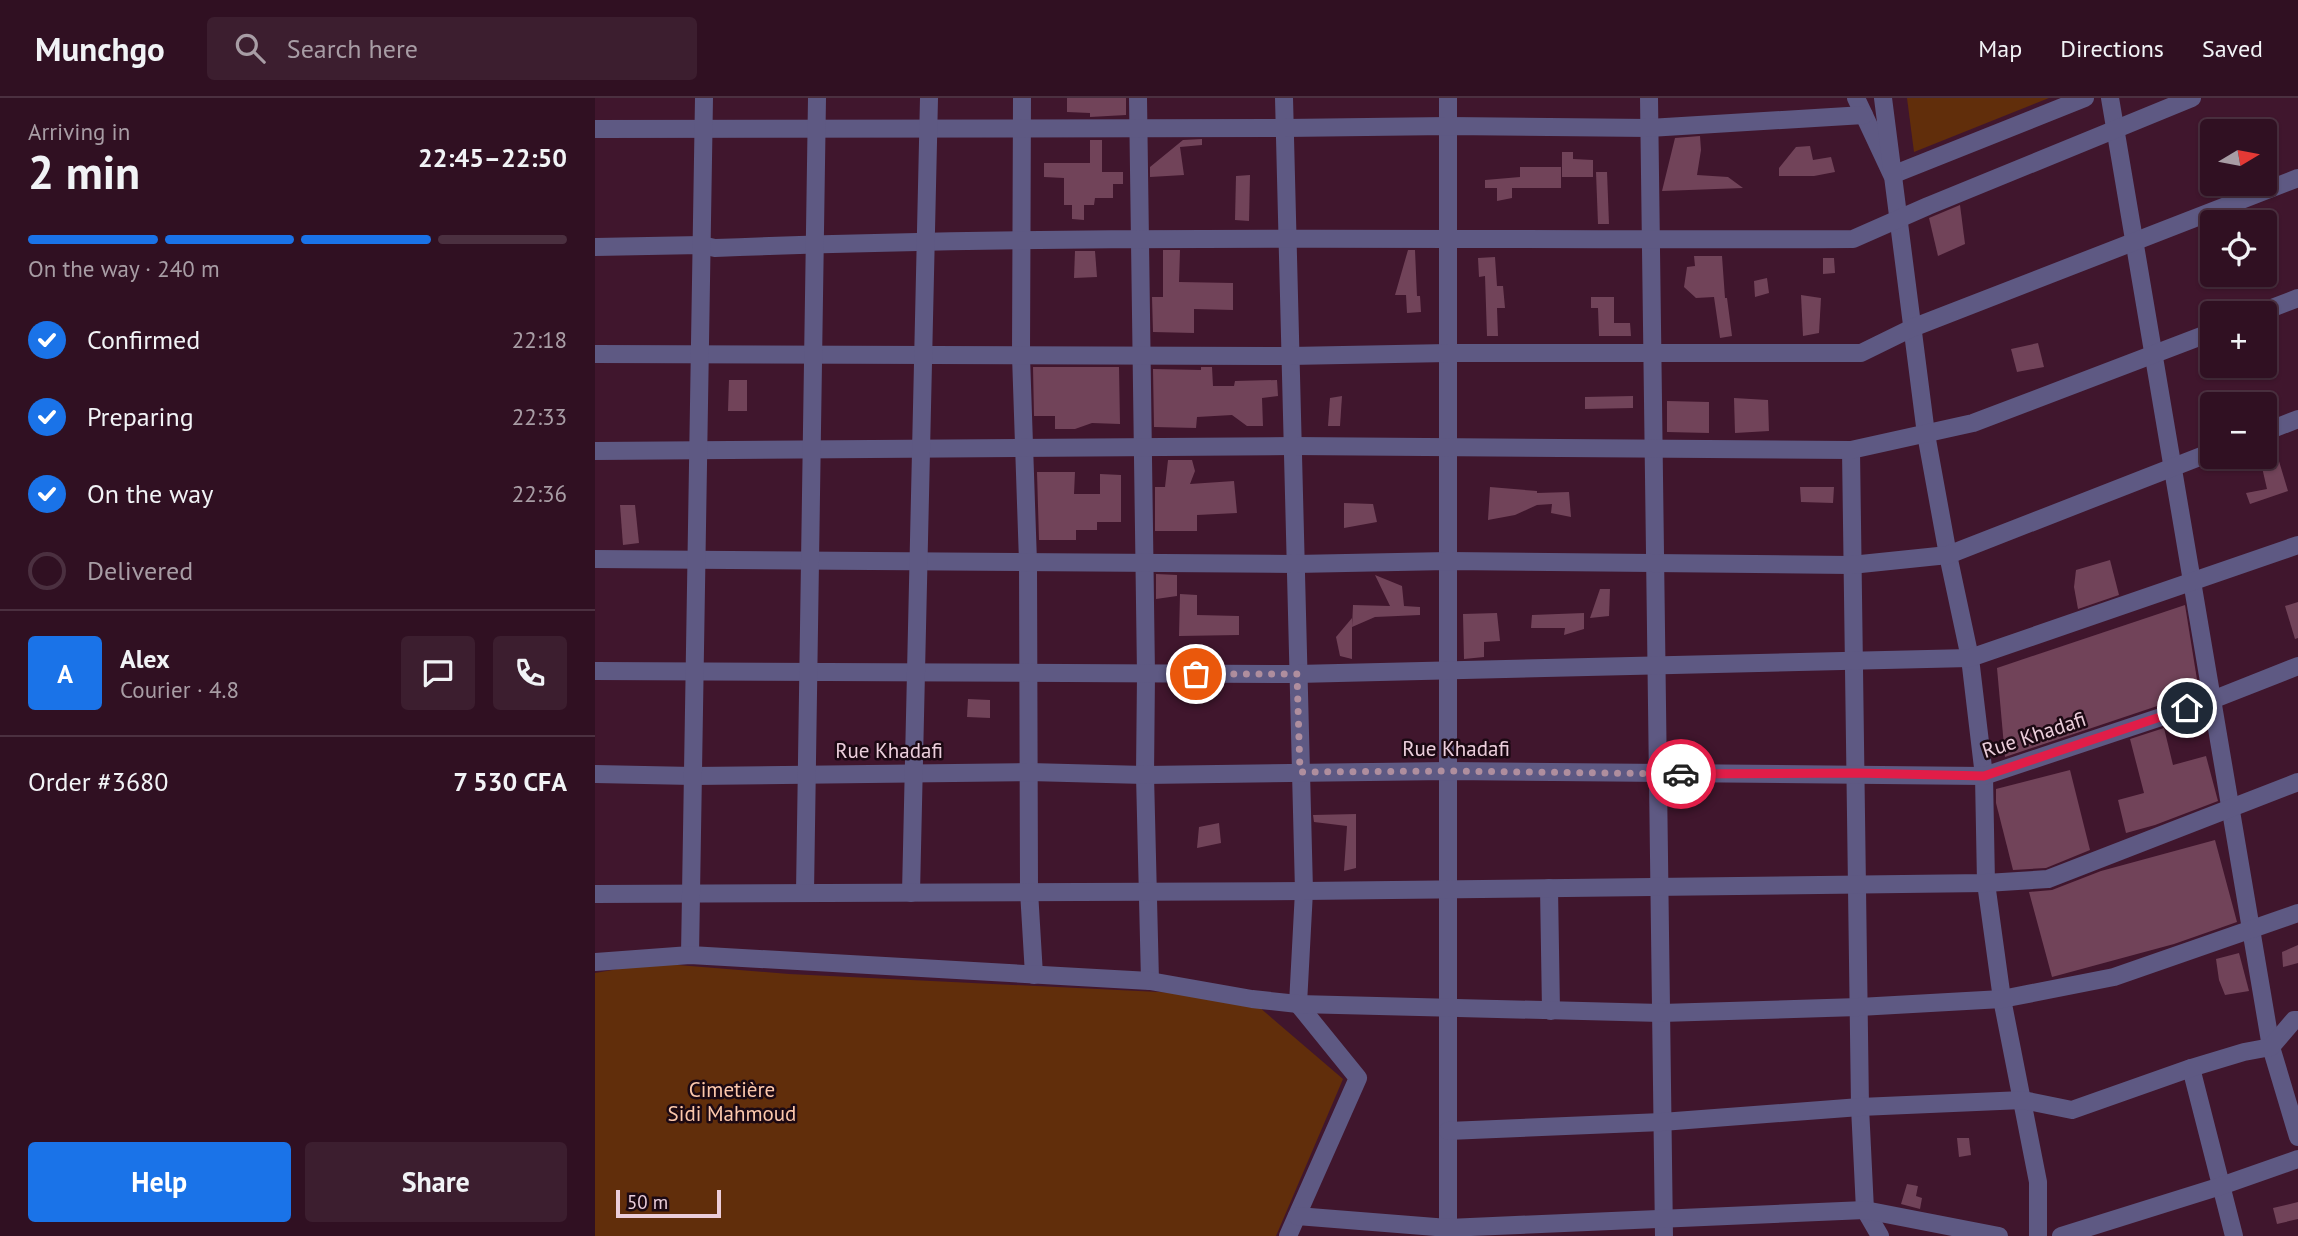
<!DOCTYPE html>
<html lang="en">
<head>
<meta charset="utf-8">
<style>
	:root { --surface:#301022; --page:#3c1e2f; --text:#f1f3f6; --muted:#a89da5; --line:#4b3040; --accent:#1a73e8 }
	body { margin:0; font-family:"PT Sans",sans-serif; background:var(--page); color:var(--text); height:100vh; display:flex; flex-direction:column; font-size:26px; white-space:nowrap }
	* { box-sizing:border-box; margin:0 }
	p { font-size:23px; color:var(--muted) }
	.icon { flex:none; width:38px; height:38px; fill:none; stroke:currentColor; stroke-width:2; stroke-linecap:round; stroke-linejoin:round }
	.map { position:relative; flex:1; overflow:hidden }
	.sheet { display:flex; flex-direction:column; background:var(--surface); width:595px }
	.sheet>* { flex:none }
	.needle { width:46px; rotate:80deg }
	.controls { position:absolute; left:1605px; top:21px; display:grid; gap:14px }
	.controls a { display:grid; place-items:center; width:77px; height:77px; border-radius:7px; background:var(--surface); box-shadow:0 2px 5px #0004,0 0 0 2px var(--line); font-size:35px }
	.scale { position:absolute; left:21px; bottom:18px; width:105px; box-sizing:border-box; padding-left:7px; border:4px solid #ebcedb; border-top:0; font-size:19px; line-height:24px; white-space:nowrap; color:#ebcedb; -webkit-text-stroke:5px #1c0913; paint-order:stroke }
	.pin { position:absolute; display:grid; place-items:center; width:60px; height:60px; color:#fff; margin:-30px; border:4px solid #fff; border-radius:50%; box-shadow:0 2px 7px #0007 }
	.courier { position:absolute; display:grid; place-items:center; width:70px; height:70px; margin:-35px; border:5px solid #e11d48; border-radius:50%; background:#fff; color:#222; box-shadow:0 2px 9px #0007 }
	.summary em { font-style:normal; font-weight:800 }
	.summary div { display:flex; flex-direction:column-reverse }
	.summary { display:flex; align-items:center; justify-content:space-between; height:119px; padding:0 28px }
	h1 { font-size:46px; font-weight:800; line-height:52px }
	.bar { display:grid; grid-template-columns:repeat(4,1fr); gap:10px 7px; align-content:center; height:84px; padding:0 28px }
	.bar i { height:9px; border-radius:5px; background:var(--line) }
	.bar .active { background:var(--accent) }
	.bar p { grid-column:span 4 }
	.line { display:flex; align-items:center; gap:18px; padding:0 28px; border-top:2px solid var(--line) }
	.line div { flex:1 }
	.round { display:grid; place-items:center; flex:none; width:74px; height:74px; border-radius:7px; background:var(--page) }
	ol { padding:0 28px; list-style:none }
	li { display:flex; align-items:center; gap:21px; height:77px }
	li p { margin-inline-start:auto }
	li .icon { padding:7px; border-radius:50%; background:var(--accent); color:#fff; stroke-width:4 }
	li:last-child { color:var(--muted) }
	li i { width:38px; height:38px; border:4px solid var(--line); border-radius:50% }
	.primary-button { display:flex; gap:14px; margin-top:auto; padding:14px 28px }
	.primary-button a { flex:1; height:80px; border-radius:7px; background:var(--accent); color:#fff; font-size:28px; font-weight:800; line-height:80px; text-align:center }
	.primary-button a+a { background:var(--page); color:var(--text) }
	header { display:flex; align-items:center; gap:42px; box-sizing:border-box; height:98px; padding:0 35px; background:var(--surface); border-bottom:2px solid var(--line) }
	header strong { font-size:33px }
	nav { display:flex; gap:38px; margin-inline-start:auto; font-size:24px }
	.search { width:490px; height:63px; background:var(--page); display:flex; align-items:center; gap:18px; box-sizing:border-box; padding:0 24px; border-radius:7px; color:var(--muted); font-size:26px }
	main { display:flex; flex:1; min-height:0 }
	.map>svg:first-child { display:block }
	.green { fill:#612e0b }
	.building { fill:#714359 }
	.lines { fill:none; stroke-linecap:round; stroke-linejoin:round }
	.minor { stroke:#5e5983; stroke-width:18 }
	.done { stroke:#af8e9e; stroke-width:7; stroke-dasharray:0 12.6 }
	.route { stroke:#e11d48; stroke-width:9 }
	.labels { text-anchor:middle; stroke-width:5; stroke-linejoin:round; paint-order:stroke }
	.street-label { font-size:21px; fill:#ebcedb; stroke:#1c0913 }
	.park-label { font-size:21px; fill:#fdc8ac; stroke:#1c0913 }
</style>
</head>
<body>
<header>
<strong>Munchgo</strong>
<div class="search"><svg class="icon" aria-label="search" viewBox="0 0 24 24"><circle cx="10" cy="10" r="6"/><path d="M15 15l6 6"/></svg>Search here</div>
<nav><a>Map</a><a>Directions</a><a>Saved</a></nav>
</header>
<main>
<section class="sheet">
<div class="summary"><div><h1>2 min</h1><p>Arriving in</p></div><em>22:45–22:50</em></div>
<div class="bar"><i class="active"></i><i class="active"></i><i class="active"></i><i></i><p>On the way · 240 m</p></div>
<ol>
<li><svg class="icon" aria-label="check" viewBox="0 0 24 24"><path d="M5 12l5 5 9-10"/></svg>Confirmed<p>22:18</p></li>
<li><svg class="icon" aria-label="check" viewBox="0 0 24 24"><path d="M5 12l5 5 9-10"/></svg>Preparing<p>22:33</p></li>
<li><svg class="icon" aria-label="check" viewBox="0 0 24 24"><path d="M5 12l5 5 9-10"/></svg>On the way<p>22:36</p></li>
<li><i></i>Delivered</li>
</ol>
<div class="line" style="height:126px"><b class="round" style="background:var(--accent);color:#fff">A</b><div><b>Alex</b><p>Courier · 4.8</p></div><a class="round"><svg class="icon" aria-label="chat" viewBox="0 0 24 24"><path d="M4 5h16v11H9l-5 4z"/></svg></a><a class="round"><svg class="icon" aria-label="phone" viewBox="0 0 24 24"><path d="M5 4h4l2 5-3 2q2 4 5 5l2-3 5 2v4C11 20 4 13 5 4z"/></svg></a></div>
<div class="line" style="height:91px"><div>Order #3680</div><b>7 530 CFA</b></div>
<div class="primary-button"><a>Help</a><a>Share</a></div>
</section>
<div class="map">
<svg width="1703" height="1138" viewBox="0 0 1703 1138">
	<rect width="100%" height="100%" fill="#40162d"/>
	<g class="green">
		<path d="M1312,0h142l-135,54z"/>
		<path d="M58,865l136,11 411,20 59,13 84,72 -67,157h-681v-263z"/>
	</g>
	<g class="building">
		<path d="M472,0h59v17l-36,2v-4l-23,-1z"/>
		<path d="M1105,38l1,14 -4,25 31,2 15,11 -81,3 13,-53z"/>
		<path d="M607,41v6l-22,2 4,28 -34,2v-10l33,-27z"/>
		<path d="M495,42h12v32h21v12h-10v14h-18l-1,7h-10v15l-12,-1v-14h-8v-27l-20,-1v-14h46z"/>
		<path d="M1215,48l3,14 18,-3 4,15 -21,4h-35v-8l17,-21z"/>
		<path d="M967,54h11v7l20,1v17h-31z"/>
		<path d="M925,69h41v21h-49v10l-15,3v-13h-12v-8l35,-3z"/>
		<path d="M1001,74h11l2,52h-11z"/>
		<path d="M655,77l-1,46 -14,-1 1,-44z"/>
		<path d="M1365,107l5,39 -27,12 -9,-38z"/>
		<path d="M568,152h17l-1,32 54,1v27l-39,-1v24l-41,-1 -1,-35h11z"/>
		<path d="M813,152h7l2,46h3l1,16 -14,1 -1,-18h-11z"/>
		<path d="M480,153h20l2,26 -23,1z"/>
		<path d="M1099,158h28l3,42h2l5,38 -12,2 -6,-41 -18,1 -12,-11 3,-20 8,-1z"/>
		<path d="M900,159l2,29h6l2,22h-8l1,28h-11l-2,-60 -6,1 -1,-19z"/>
		<path d="M1228,160h11l1,15 -12,1z"/>
		<path d="M1172,180l2,15 -14,4 -1,-16z"/>
		<path d="M1206,197l20,3 -2,35 -16,3z"/>
		<path d="M996,199h23v26h16l1,13h-32l-1,-28h-7z"/>
		<path d="M1443,245l6,24 -27,5 -6,-23z"/>
		<path d="M438,269h86l1,57 -28,-1 -17,6h-20v-13h-21z"/>
		<path d="M606,269h11l1,19h21l1,-5 42,-1 1,16 -16,2 1,28h-16l-15,-11 -35,2 -1,11 -42,-1 -1,-58 48,1z"/>
		<path d="M134,282h18v31h-19z"/>
		<path d="M747,298l-2,30h-12l2,-28z"/>
		<path d="M1038,298v12l-48,1v-12z"/>
		<path d="M1139,300l34,2 1,31 -34,2z"/>
		<path d="M1072,303l42,1v31l-42,-1z"/>
		<path d="M1683,360l10,33 -38,13 -4,-11 21,-4 -6,-26z"/>
		<path d="M573,362h24l3,11 -5,13 44,-3 3,32 -40,2v16h-42v-44h10z"/>
		<path d="M442,374h38l-1,22h26v-20l21,1v47h-24v8h-21v10h-37z"/>
		<path d="M895,389l47,4v2l32,-1 2,25 -20,-4 1,-9 -15,1 -22,10 -27,5z"/>
		<path d="M1205,389h34l-1,16 -32,-1z"/>
		<path d="M749,405l29,1 4,18 -33,6z"/>
		<path d="M25,407h15l4,38 -16,2z"/>
		<path d="M1515,462l9,35 -41,14 -4,-22 2,-17z"/>
		<path d="M561,476l21,1v21l-21,3z"/>
		<path d="M780,477l27,11 2,20 16,1v8l-45,2 -23,10 1,-22 37,1z"/>
		<path d="M1005,491h10l-1,27 -19,2z"/>
		<path d="M585,496l17,1v20l42,1v19l-60,1z"/>
		<path d="M1703,504v36l-3,1 -10,-33z"/>
		<path d="M1590,507l14,87 -194,65 -8,-89z"/>
		<path d="M902,515l3,28 -16,1v15l-20,2 -1,-45z"/>
		<path d="M989,515v16l-20,6 1,-7h-34l1,-13z"/>
		<path d="M757,520v41l-12,-3 -4,-19z"/>
		<path d="M373,601l22,1v18l-23,-1z"/>
		<path d="M1569,630l9,37 33,-9 12,45 -63,24 -29,8 -8,-33 26,-7 -14,-54z"/>
		<path d="M1475,672l20,80 -44,18 -33,2 -17,-67v-14z"/>
		<path d="M761,716v54l-12,3 3,-45 -33,-4 -1,-7z"/>
		<path d="M624,725l2,20 -24,5 2,-21z"/>
		<path d="M1620,742l22,82 -63,22 -122,33 -23,-85 23,-2 49,-19z"/>
		<path d="M1703,847v18l-15,4 -1,-15z"/>
		<path d="M1644,855l10,38 -24,4 -6,-15 -3,-21z"/>
		<path d="M1362,1040h12l2,17 -12,2z"/>
		<path d="M1312,1086l11,2 -2,10 6,2 -2,11 -19,-5z"/>
		<path d="M1703,1104v17l-21,5 -4,-16z"/>
	</g>
	<g class="lines">
		<g class="minor">
			<path d="M427,0l-1,258 7,206 1,329 5,84"/>
			<path d="M543,0l8,576 -1,101 5,206"/>
			<path d="M689,0l20,793 -6,113 60,74 -70,158"/>
			<path d="M853,0v1130l2,8"/>
			<path d="M1054,0l15,1138"/>
			<path d="M1261,0l36,77 193,-77"/>
			<path d="M1288,0l43,336 22,121 22,103 14,118 2,107 16,116 36,183v54"/>
			<path d="M1515,0l161,949 27,90"/>
			<path d="M0,31l690,-1 163,-2 201,2 215,-13"/>
			<path d="M0,149l106,-2 14,3c379,-15 759,-7 1138,-9l75,-33 264,-108"/>
			<path d="M1664,215l39,-15"/>
			<path d="M0,256l695,2 158,-3h413l51,-25 386,-150"/>
			<path d="M1670,334l33,-13"/>
			<path d="M1256,352l9,657 5,103 15,26"/>
			<path d="M0,353l697,-5 559,4 122,-27 239,-91"/>
			<path d="M0,461l700,5 153,-3 403,4 97,-10 264,-103"/>
			<path d="M0,573l702,3 673,-16 328,-113"/>
			<path d="M0,676l98,2 336,-4 116,3 303,-4 536,5 228,-76 86,-34"/>
			<path d="M954,790l2,123"/>
			<path d="M210,795l12,-795"/>
			<path d="M316,795l18,-795"/>
			<path d="M0,796l709,-3 682,-8 62,-4 250,-97"/>
			<path d="M95,857l14,-857"/>
			<path d="M0,864l95,-7 460,26 102,18 46,5 363,9 198,-6 143,-8 112,-22 184,-64"/>
			<path d="M1596,970l43,168"/>
			<path d="M853,1033l214,-9 198,-15 163,-7 49,10 119,-42 53,-16 27,-5 23,-27h4"/>
			<path d="M702,1118l151,12 417,-18 134,26"/>
			<path d="M1466,1138l160,-50 77,-27"/>
		</g>
	</g>
	<g class="lines">
		<path class="done" d="M601,576h101l3,98 148,-1 233,3"/>
		<path class="route" d="M1086,676l175,-1 128,3 203,-68"/>
	</g>
	<g class="labels">
		<g class="street-label">
			<text transform="translate(1439 637) rotate(-18)" y="7">Rue Khadafi</text>
			<text x="861" y="658">Rue Khadafi</text>
			<text x="294" y="660">Rue Khadafi</text>
		</g>
		<g class="park-label">
			<text x="137" y="999">Cimetière<tspan x="137" dy="24">Sidi Mahmoud</tspan></text>
		</g>
	</g>
</svg>
<div class="controls">
<a><svg class="needle" viewBox="-14 -14 28 28"><path d="M0-13l5 13h-10z" fill="#e53935"/><path d="M0 13l5-13h-10z" fill="#a89da5"/></svg></a>
<a><svg class="icon" aria-label="locate" viewBox="0 0 24 24"><circle cx="12" cy="12" r="6"/><path d="M12 2v4M12 18v4M2 12h4M18 12h4"/></svg></a>
<a>+</a>
<a>−</a>
</div>
<div class="scale">50 m</div>
<div class="pin" style="left:601px;top:576px;background:#ea580c"><svg class="icon" aria-label="bag" viewBox="0 0 24 24"><path d="M5 8h14l-1 12H6zM9 8a3 3 0 0 1 6 0"/></svg></div>
<div class="pin" style="left:1592px;top:610px;background:#1f2937"><svg class="icon" aria-label="home" viewBox="0 0 24 24"><path d="M3 11l9-7 9 7M6 9v11h12V9"/></svg></div>
<div class="courier" style="left:1086px;top:676px"><svg class="icon" aria-label="car" viewBox="0 0 24 24"><path d="M5 17H2v-5l4-1 3-4h7l3 4 3 1v5h-3M9 17h6M6 11h13"/><circle cx="7" cy="17" r="2"/><circle cx="17" cy="17" r="2"/></svg></div>
</div>
</main>
</body>
</html>
